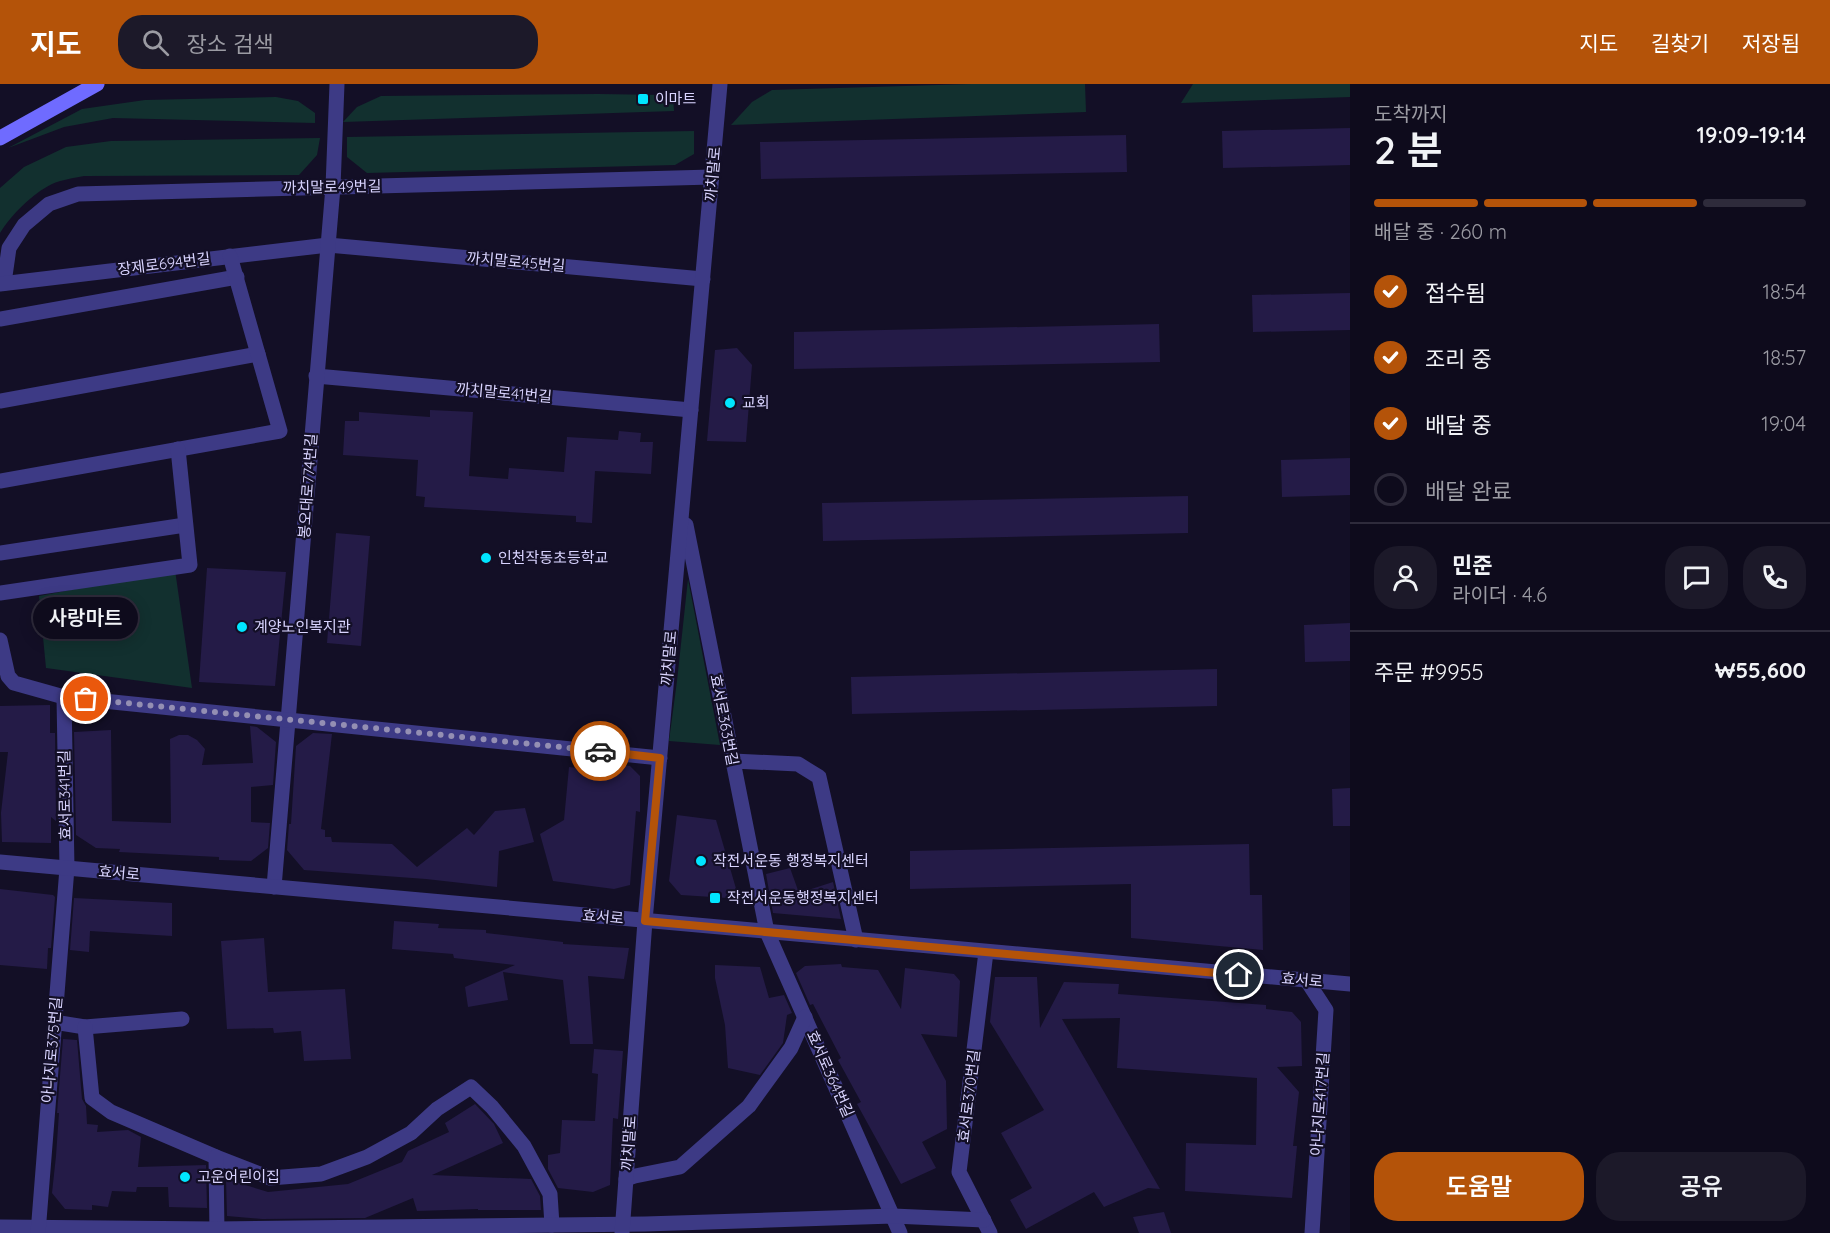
<!DOCTYPE html>
<html lang="ko">
<head>
<meta charset="utf-8">
<style>
	:root { --surface:#0e0b1c; --page:#1c1929; --text:#f1f3f6; --muted:#9b9ba3; --line:#2e2b3b; --accent:#b45309 }
	body { margin:0; font-family:Quicksand,"Noto Sans KR",sans-serif; background:var(--page); color:var(--text); height:100vh; display:flex; flex-direction:column; font-size:22px; white-space:nowrap }
	* { box-sizing:border-box; margin:0 }
	p { font-size:20px; color:var(--muted) }
	.icon { flex:none; width:33px; height:33px; fill:none; stroke:currentColor; stroke-width:2; stroke-linecap:round; stroke-linejoin:round }
	.map { position:relative; flex:1; overflow:hidden }
	.details { display:flex; flex-direction:column; background:var(--surface); width:480px }
	.details>* { flex:none }
	.pin { position:absolute; display:grid; place-items:center; width:51px; height:51px; color:#fff; margin:-26px; border:3px solid #fff; border-radius:50%; box-shadow:0 2px 6px #0007 }
	.courier { position:absolute; display:grid; place-items:center; width:60px; height:60px; margin:-30px; border:4px solid #b45309; border-radius:50%; background:#fff; color:#222; box-shadow:0 2px 8px #0007 }
	.bubble { position:absolute; height:42px; border-radius:21px; background:var(--surface); box-shadow:0 3px 15px #0003,0 0 0 2px var(--line); font-size:20px; font-weight:600; line-height:42px; text-align:center }
	.headline em { font-style:normal; font-weight:600 }
	.headline div { display:flex; flex-direction:column-reverse }
	.headline { display:flex; align-items:center; justify-content:space-between; height:102px; padding:0 24px }
	h1 { font-size:39px; font-weight:600; line-height:45px }
	.bar { display:grid; grid-template-columns:repeat(4,1fr); gap:9px 6px; align-content:center; height:72px; padding:0 24px }
	.bar i { height:8px; border-radius:4px; background:var(--line) }
	.bar .on { background:var(--accent) }
	.bar p { grid-column:span 4 }
	.line { display:flex; align-items:center; gap:15px; padding:0 24px; border-top:2px solid var(--line) }
	.line div { flex:1 }
	.round { display:grid; place-items:center; flex:none; width:63px; height:63px; border-radius:24px; background:var(--page) }
	ol { padding:0 24px; list-style:none }
	li { display:flex; align-items:center; gap:18px; height:66px }
	li p { margin-inline-start:auto }
	li .icon { padding:6px; border-radius:50%; background:var(--accent); color:#fff; stroke-width:4 }
	li:last-child { color:var(--muted) }
	li i { width:33px; height:33px; border:3px solid var(--line); border-radius:50% }
	.action { display:flex; gap:12px; margin-top:auto; padding:12px 24px }
	.action a { flex:1; height:69px; border-radius:24px; background:var(--accent); color:#fff; font-size:24px; font-weight:600; line-height:69px; text-align:center }
	.action a+a { background:var(--page); color:var(--text) }
	header { display:flex; align-items:center; gap:36px; box-sizing:border-box; height:84px; padding:0 30px; background:var(--accent); color:#fff }
	header strong { font-size:28px }
	nav { display:flex; gap:33px; margin-inline-start:auto; font-size:21px }
	.search { width:420px; height:54px; background:var(--page); display:flex; align-items:center; gap:15px; box-sizing:border-box; padding:0 21px; border-radius:24px; color:var(--muted); font-size:22px }
	main { display:flex; flex:1; min-height:0 }
	.map>svg:first-child { display:block }
	.green { fill:#12302f }
	.building { fill:#241b47 }
	.lines { fill:none; stroke-linecap:round; stroke-linejoin:round }
	.minor { stroke:#3d3a85; stroke-width:15 }
	.tertiary { stroke:#3d3a85; stroke-width:15 }
	.secondary { stroke:#6f6bff; stroke-width:15 }
	.done { stroke:#948fb3; stroke-width:6; stroke-dasharray:0 10.8 }
	.route { stroke:#b45309; stroke-width:8 }
	.poi-dot { fill:#00e5ff; stroke:#130f26; stroke-width:2 }
	.labels { text-anchor:middle; stroke-width:4.5; stroke-linejoin:round; paint-order:stroke }
	.poi-label { font-size:15px; fill:#d9d4ff; stroke:#130f26; text-anchor:start }
	.street-label { font-size:15px; fill:#d9d4ff; stroke:#130f26 }
</style>
</head>
<body>
<header>
<strong>지도</strong>
<div class="search"><svg class="icon" aria-label="search" viewBox="0 0 24 24"><circle cx="10" cy="10" r="6"/><path d="M15 15l6 6"/></svg>장소 검색</div>
<nav><a>지도</a><a>길찾기</a><a>저장됨</a></nav>
</header>
<main>
<div class="map">
<svg width="1350" height="1149" viewBox="0 0 1350 1149">
	<rect width="100%" height="100%" fill="#130f26"/>
	<g class="green">
		<path d="M971,0h114l1,28 -355,13 21,-23 20,-12z"/>
		<path d="M1193,0h157v13l-169,6z"/>
		<path d="M598,10l65,1 10,2 1,14 -331,11 14,-15 24,-11z"/>
		<path d="M276,13l22,4 17,12v10l-202,-5 -49,9 -56,21 74,-39 63,-9z"/>
		<path d="M694,47v23l-19,11 -308,8 -20,-16v-20z"/>
		<path d="M320,54l-3,17 -18,20 -215,1c-10,2 -23,4 -32,8 -20,10 -40,30 -52,49v-45l24,-21 42,-20 45,-6z"/>
		<path d="M175,486l17,118 -146,-20 -7,-72z"/>
		<path d="M688,495l32,166 -51,-4 8,-60z"/>
	</g>
	<g class="building">
		<path d="M1350,44v37l-127,3 -1,-37z"/>
		<path d="M1126,51l1,37 -366,7 -1,-37z"/>
		<path d="M1350,209v37l-97,2 -1,-37z"/>
		<path d="M1159,240l1,38 -366,7v-37z"/>
		<path d="M737,264l15,17 -6,77 -39,-1 8,-91z"/>
		<path d="M430,326l43,2 -4,64 39,3 1,-11 55,4 3,-35 51,3 1,-9 22,2 -1,9h13l-2,32 -56,-3 -3,52 -16,-1v-6l-152,-9 1,-10 -9,-1 2,-36 -75,-5 2,-34h14v-9l71,5z"/>
		<path d="M1350,374v37l-68,2 -1,-37z"/>
		<path d="M1188,412v37l-365,8 -1,-38z"/>
		<path d="M336,449l34,3 -9,110 -34,-3z"/>
		<path d="M207,484l79,4 -11,114 -76,-4z"/>
		<path d="M1350,539v38l-45,1 -1,-37z"/>
		<path d="M1217,585v37l-365,8 -1,-37z"/>
		<path d="M50,621v28h5l1,88 -5,-4v26l-49,-1 -1,-29 7,-61h-8v-46z"/>
		<path d="M250,642l7,1 19,15 -3,43 -22,2v35l19,1 -2,25 -17,13 -32,-1v-3l-100,-5 1,-3 -24,-1 -20,-13 -2,-103 37,-2 1,91 59,2 -1,-84 9,-4h9l9,5 8,9 -3,16 51,-2z"/>
		<path d="M313,649l19,1 -11,95 4,1v7h6l1,5 60,2 25,23 50,-39 7,7 21,-24 30,-3 9,34 -35,9 -2,36 -71,-8 -122,-9 -17,-20 2,-26h2l5,-78z"/>
		<path d="M609,679l21,3 10,10v36l-4,-1 -6,74 -16,4 -61,-8 -13,-47 24,-14 5,-53 40,5z"/>
		<path d="M1350,704v38h-17l-1,-37z"/>
		<path d="M677,731l39,5 21,72 -9,6 -47,-3 -12,-14z"/>
		<path d="M1249,760l1,51h12l1,55 -132,-12v-54l-221,5v-38z"/>
		<path d="M790,784l9,25 34,-11 8,37 -68,-6 -7,-39z"/>
		<path d="M0,805l53,6 2,2 -4,51h-3l-1,21 -47,-4z"/>
		<path d="M74,814l98,5v33l-82,-5 -1,21 -19,-2z"/>
		<path d="M394,837l45,3 -1,4 48,2v3l77,9v2l66,4 -5,31 -36,-3 5,68h-23l-7,-64 -60,-8 5,28 -40,7 -3,-20 50,-22 -61,-7 -1,-4 -61,-5z"/>
		<path d="M264,854l4,54 77,-3 6,70 -47,2 -3,-30 -27,2 -1,-5 -46,1 -6,-88z"/>
		<path d="M841,880l1,3 36,3 23,39 4,-41 49,6 6,7 -3,56 -36,-3 25,47 1,48 -25,13 14,26 -35,16 -44,-80 4,-2 -23,-42 3,-2 -28,-54 -3,1 -14,-32 9,-7z"/>
		<path d="M715,881l45,2 9,31 15,-3 8,18 -5,2 -4,28 -23,32 -32,-7 -3,-43 -10,-47z"/>
		<path d="M995,893h42l3,51 24,-46 55,2 -1,10 148,11v4l26,3 9,10 1,44 -25,1 22,25 -6,54h4l-5,52 -107,-7 1,-48 70,2 1,-67 -140,-10 3,-50 -58,1 98,170 -12,-1 -44,19 -10,-15 -68,37 -16,-29 22,-12 -31,-55 43,-23 -54,-88z"/>
		<path d="M63,955l14,1 5,59 4,7 1,18 11,1 -1,7 31,-2 13,7 -3,30 68,-2 1,43 -38,-1 -1,-20h-31l-1,5 -24,-1 -4,16 -16,-2v5l-27,-1 -13,-16 4,-37 3,-43h-2z"/>
		<path d="M594,965l29,2 -5,68 -5,-1 -3,67 -17,7 -35,-4 -10,-19v-14l12,-2 2,-33 33,1 3,-47 -6,-1z"/>
		<path d="M475,1020l19,20 9,19 -71,32 99,4 9,17 1,14h-63v-1l-61,2 -4,-13 -48,20 -103,1 -35,-3 -1,-37 42,13 80,-8 54,-22 6,-11 41,-19 -4,-9z"/>
		<path d="M1164,1128l7,21h-32l-6,-16z"/>
	</g>
	<g class="lines">
		<g class="minor">
			<path d="M4,199l5,-35 15,-23 25,-21 29,-10 634,-17"/>
			<path d="M0,200l328,-39 375,34"/>
			<path d="M0,235l237,-42"/>
			<path d="M316,292l375,34"/>
			<path d="M0,317l258,-47"/>
			<path d="M0,397l280,-50 -50,-175"/>
			<path d="M686,441l81,407 133,301"/>
			<path d="M0,469l185,-28"/>
			<path d="M0,509l190,-28 -12,-116"/>
			<path d="M0,556l8,36 6,7 50,14"/>
			<path d="M733,677l65,3 21,13 37,163"/>
			<path d="M274,803l59,-700 4,-103"/>
			<path d="M986,868l-27,220 31,61"/>
			<path d="M1307,897l19,29 -14,223"/>
			<path d="M54,938l31,5 97,-8"/>
			<path d="M85,943l7,71 19,14 105,45 54,21 51,-4 46,-17 44,-24 26,-24 34,-22 21,20 32,39 26,48 2,31"/>
			<path d="M216,1073l1,76"/>
			<path d="M626,1095l9,-3 45,-9 69,-61 42,-58 14,-31"/>
			<path d="M0,1143l216,2 429,-5 248,-8 91,4"/>
			<path d="M38,1149l29,-365 -3,-171 596,61"/>
			<path d="M622,1149l23,-312 75,-837"/>
		</g>
		<path class="tertiary" d="M0,778l1350,122"/>
		<path class="secondary" d="M0,54l97,-54"/>
	</g>
	<g class="lines">
		<path class="done" d="M86,615l514,52"/>
		<path class="route" d="M600,667l60,7 -15,163 594,54"/>
	</g>
	<g class="poi-dot">
		<rect x="637" y="9" width="12" height="12" rx="3"/>
		<circle cx="730" cy="319" r="6"/>
		<circle cx="486" cy="474" r="6"/>
		<circle cx="242" cy="543" r="6"/>
		<circle cx="701" cy="777" r="6"/>
		<rect x="709" y="808" width="12" height="12" rx="3"/>
		<circle cx="185" cy="1093" r="6"/>
	</g>
	<g class="labels">
		<g class="poi-label">
			<text x="655" y="20">이마트</text>
			<text x="742" y="324">교회</text>
			<text x="498" y="479">인천작동초등학교</text>
			<text x="254" y="548">계양노인복지관</text>
			<text x="713" y="782">작전서운동 행정복지센터</text>
			<text x="727" y="819">작전서운동행정복지센터</text>
			<text x="197" y="1098">고운어린이집</text>
		</g>
		<g class="street-label">
			<text transform="translate(713 90) rotate(-85)" y="5">까치말로</text>
			<text transform="translate(332 103) rotate(-1)" y="5">까치말로49번길</text>
			<text transform="translate(516 178) rotate(5)" y="5">까치말로45번길</text>
			<text transform="translate(164 180) rotate(-7)" y="5">장제로694번길</text>
			<text transform="translate(504 309) rotate(5)" y="5">까치말로41번길</text>
			<text transform="translate(308 402) rotate(-86)" y="5">봉오대로774번길</text>
			<text transform="translate(669 574) rotate(-85)" y="5">까치말로</text>
			<text transform="translate(724 636) rotate(79)" y="5">효서로363번길</text>
			<text transform="translate(65 711) rotate(-91)" y="5">효서로341번길</text>
			<text transform="translate(119 789) rotate(5)" y="5">효서로</text>
			<text transform="translate(603 833) rotate(5)" y="5">효서로</text>
			<text transform="translate(1302 896) rotate(5)" y="5">효서로</text>
			<text transform="translate(52 966) rotate(-85)" y="5">아나지로375번길</text>
			<text transform="translate(830 990) rotate(66)" y="5">효서로364번길</text>
			<text transform="translate(969 1012) rotate(-83)" y="5">효서로370번길</text>
			<text transform="translate(1320 1020) rotate(-86)" y="5">아나지로417번길</text>
			<text transform="translate(629 1059) rotate(-86)" y="5">까치말로</text>
		</g>
	</g>
</svg>
<div class="pin" style="left:86px;top:615px;background:#ea580c"><svg class="icon" aria-label="bag" viewBox="0 0 24 24"><path d="M5 8h14l-1 12H6zM9 8a3 3 0 0 1 6 0"/></svg></div>
<div class="pin" style="left:1239px;top:891px;background:#1f2937"><svg class="icon" aria-label="home" viewBox="0 0 24 24"><path d="M3 11l9-7 9 7M6 9v11h12V9"/></svg></div>
<div class="courier" style="left:600px;top:667px"><svg class="icon" aria-label="car" viewBox="0 0 24 24"><path d="M5 17H2v-5l4-1 3-4h7l3 4 3 1v5h-3M9 17h6M6 11h13"/><circle cx="7" cy="17" r="2"/><circle cx="17" cy="17" r="2"/></svg></div>
<div class="bubble" style="left:33px;top:513px;width:105px">사랑마트</div>
</div>
<section class="details">
<div class="headline"><div><h1>2 분</h1><p>도착까지</p></div><em>19:09–19:14</em></div>
<div class="bar"><i class="on"></i><i class="on"></i><i class="on"></i><i></i><p>배달 중 · 260 m</p></div>
<ol>
<li><svg class="icon" aria-label="check" viewBox="0 0 24 24"><path d="M5 12l5 5 9-10"/></svg>접수됨<p>18:54</p></li>
<li><svg class="icon" aria-label="check" viewBox="0 0 24 24"><path d="M5 12l5 5 9-10"/></svg>조리 중<p>18:57</p></li>
<li><svg class="icon" aria-label="check" viewBox="0 0 24 24"><path d="M5 12l5 5 9-10"/></svg>배달 중<p>19:04</p></li>
<li><i></i>배달 완료</li>
</ol>
<div class="line" style="height:108px"><a class="round"><svg class="icon" aria-label="person" viewBox="0 0 24 24"><circle cx="12" cy="8" r="4"/><path d="M4 21q1-7 8-7t8 7"/></svg></a><div><b>민준</b><p>라이더 · 4.6</p></div><a class="round"><svg class="icon" aria-label="chat" viewBox="0 0 24 24"><path d="M4 5h16v11H9l-5 4z"/></svg></a><a class="round"><svg class="icon" aria-label="phone" viewBox="0 0 24 24"><path d="M5 4h4l2 5-3 2q2 4 5 5l2-3 5 2v4C11 20 4 13 5 4z"/></svg></a></div>
<div class="line" style="height:78px"><div>주문 #9955</div><b>₩55,600</b></div>
<div class="action"><a>도움말</a><a>공유</a></div>
</section>
</main>
</body>
</html>
